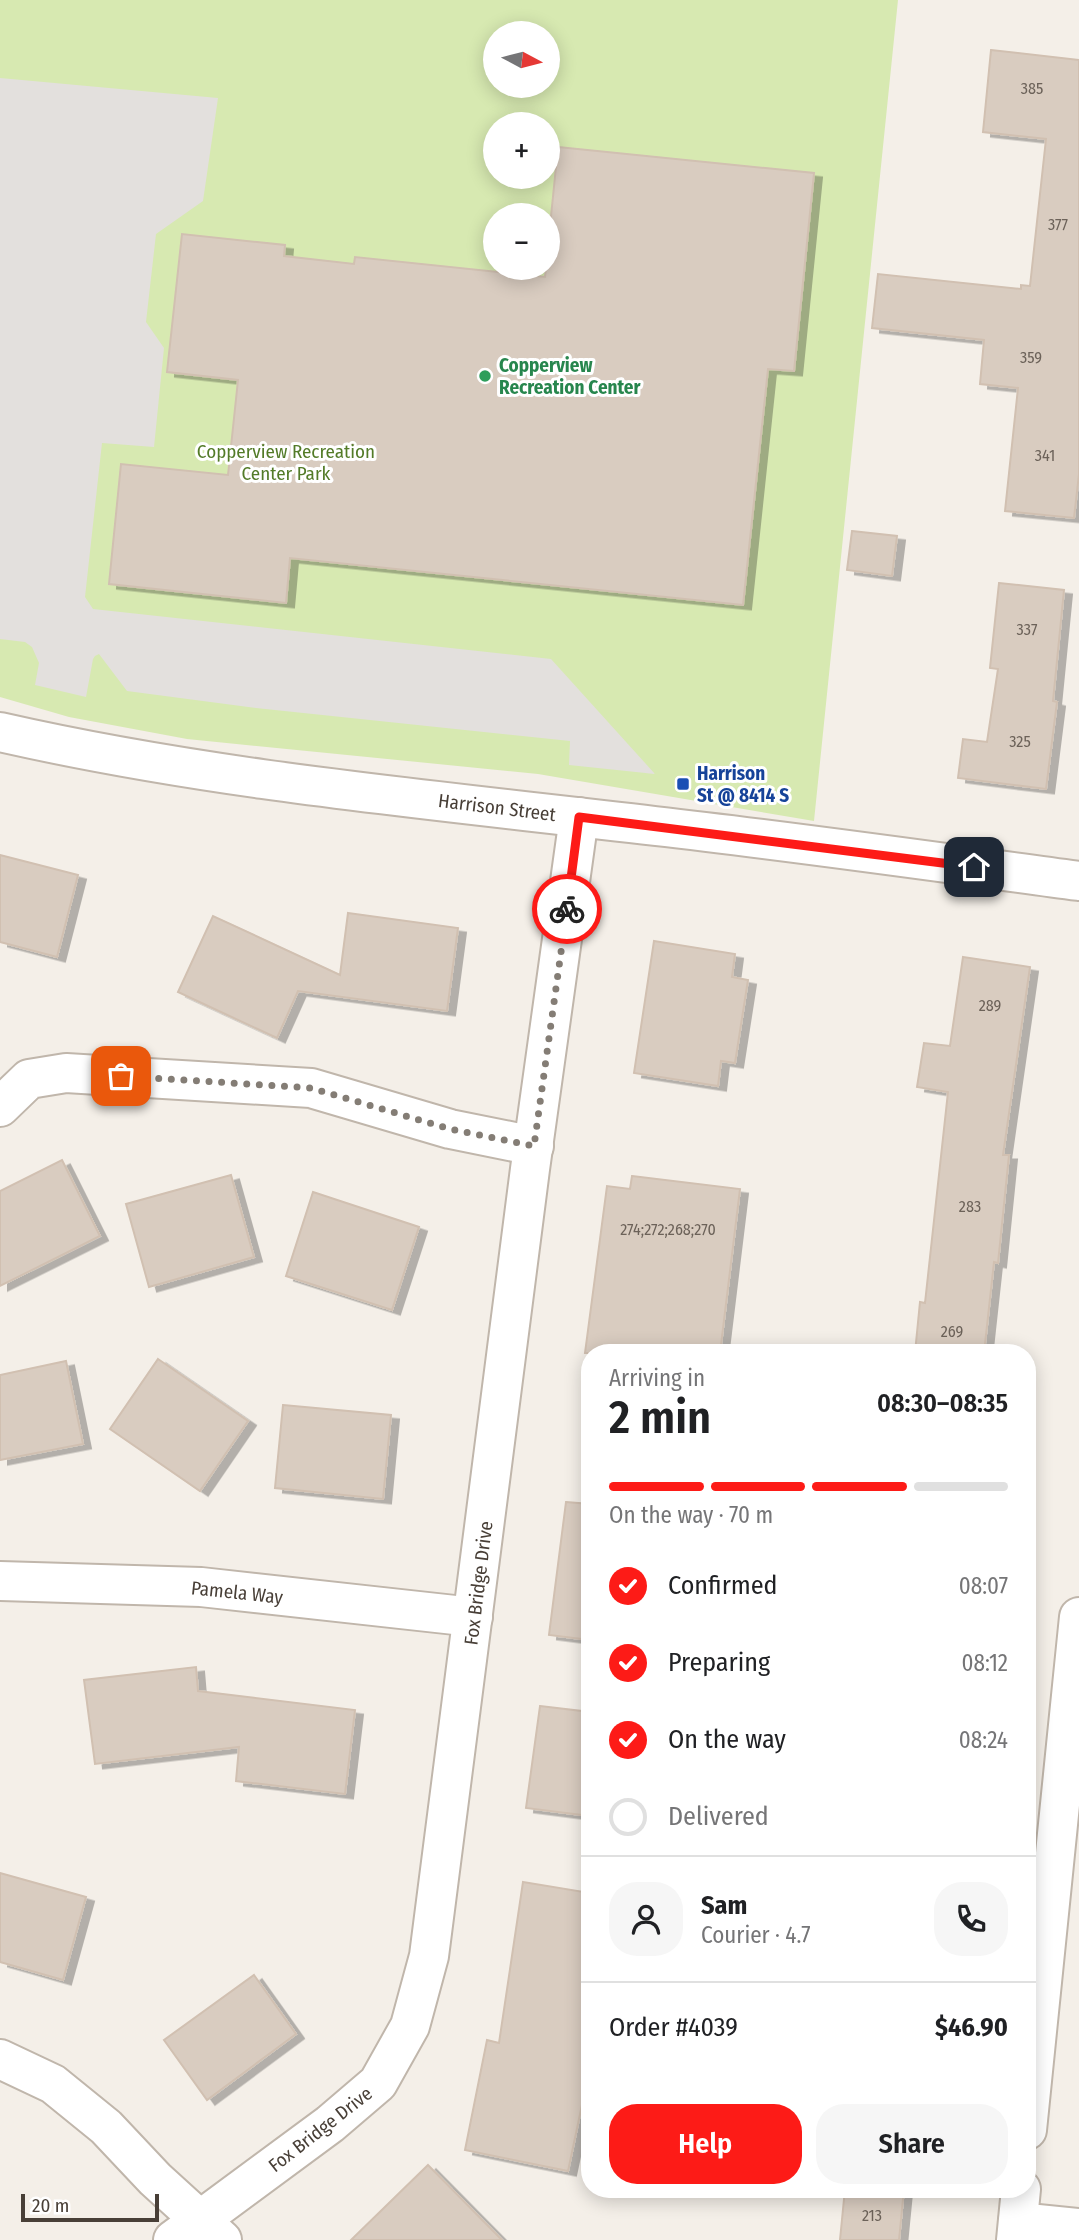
<!DOCTYPE html>
<html lang="en">
<head>
<meta charset="utf-8">
<style>
	:root { --surface:#fff; --page:#f6f6f6; --text:#202124; --muted:#757577; --line:#e0e0e0; --accent:#fd1b17 }
	body { margin:0; font-family:"Fira Sans Condensed",sans-serif; background:var(--page); color:var(--text); height:100vh; display:flex; flex-direction:column; font-size:26px; white-space:nowrap }
	* { box-sizing:border-box; margin:0 }
	p { font-size:23px; color:var(--muted) }
	.icon { flex:none; width:38px; height:38px; fill:none; stroke:currentColor; stroke-width:2; stroke-linecap:round; stroke-linejoin:round }
	.map { position:relative; flex:1; overflow:hidden }
	.sheet { position:absolute; left:581px; top:1344px; width:455px; height:854px; display:flex; flex-direction:column; background:var(--surface); border-radius:28px; box-shadow:0 4px 18px #0003 }
	.sheet>* { flex:none }
	.needle { width:46px; rotate:97deg }
	.buttons { position:absolute; left:483px; top:21px; display:grid; gap:14px }
	.buttons a { display:grid; place-items:center; width:77px; height:77px; border-radius:50%; background:var(--surface); box-shadow:0 4px 18px #0003; font-size:35px }
	.scale { position:absolute; left:21px; bottom:18px; width:138px; box-sizing:border-box; padding-left:7px; border:4px solid #483f37; border-top:0; font-size:19px; line-height:24px; white-space:nowrap; color:#483f37; -webkit-text-stroke:5px #fff; paint-order:stroke }
	.pin { position:absolute; display:grid; place-items:center; width:60px; height:60px; color:#fff; margin:-30px; border-radius:14px; box-shadow:0 4px 10px #0006 }
	.courier { position:absolute; display:grid; place-items:center; width:70px; height:70px; margin:-35px; border:5px solid #fd1b17; border-radius:50%; background:#fff; color:#222; box-shadow:0 2px 9px #0007 }
	.overview em { font-style:normal; font-weight:600 }
	.overview div { display:flex; flex-direction:column-reverse }
	.overview { display:flex; align-items:center; justify-content:space-between; height:119px; padding:0 28px }
	h1 { font-size:46px; font-weight:600; line-height:52px }
	.bar { display:grid; grid-template-columns:repeat(4,1fr); gap:10px 7px; align-content:center; height:84px; padding:0 28px }
	.bar i { height:9px; border-radius:5px; background:var(--line) }
	.bar .active { background:var(--accent) }
	.bar p { grid-column:span 4 }
	.line { display:flex; align-items:center; gap:18px; padding:0 28px; border-top:2px solid var(--line) }
	.line div { flex:1 }
	.round { display:grid; place-items:center; flex:none; width:74px; height:74px; border-radius:28px; background:var(--page) }
	ol { padding:0 28px; list-style:none }
	li { display:flex; align-items:center; gap:21px; height:77px }
	li p { margin-inline-start:auto }
	li .icon { padding:7px; border-radius:50%; background:var(--accent); color:#fff; stroke-width:4 }
	li:last-child { color:var(--muted) }
	li i { width:38px; height:38px; border:4px solid var(--line); border-radius:50% }
	.button { display:flex; gap:14px; margin-top:auto; padding:14px 28px }
	.button a { flex:1; height:80px; border-radius:28px; background:var(--accent); color:#fff; font-size:28px; font-weight:600; line-height:80px; text-align:center }
	.button a+a { background:var(--page); color:var(--text) }
	.map>svg:first-child { display:block }
	.green { fill:#d7e9b1; fill-rule:evenodd }
	.parking { fill:#e3e0dd }
	.building { fill:#d9ccc0; stroke:#d1c0b1; stroke-width:2; filter:url(#shadow) }
	.lines { fill:none; stroke-linecap:round; stroke-linejoin:round }
	.minor-casing { stroke:#c0b6ab; stroke-width:42 }
	.minor { stroke:#fff; stroke-width:38 }
	.done { stroke:#847d75; stroke-width:7; stroke-dasharray:0 12.6 }
	.route { stroke:#fd1b17; stroke-width:9 }
	.leisure-dot { fill:#2e9e5b; stroke:#fff; stroke-width:2.5 }
	.transit-dot { fill:#1a4fb4; stroke:#fff; stroke-width:2.5 }
	.labels { text-anchor:middle; stroke-width:6; stroke-linejoin:round; paint-order:stroke }
	.number-label { font-size:16px; fill:#6c6259 }
	.leisure-label { font-size:19px; font-weight:bold; fill:#27864d; stroke:#fff; text-anchor:start }
	.park-label { font-size:19px; fill:#537b28; stroke:#fff }
	.transit-label { font-size:19px; font-weight:bold; fill:#164399; stroke:#fff; text-anchor:start }
	.street-label { font-size:19px; fill:#483f37; stroke:#fff }
</style>
</head>
<body>
<div class="map">
<svg width="1079" height="2240" viewBox="0 0 1079 2240">
	<defs>
		<filter id="shadow"><feDropShadow dx="8" dy="4.5" stdDeviation="0" flood-color="#0004"/></filter>
	</defs>
	<rect width="100%" height="100%" fill="#f4efe8"/>
	<path class="green" d="M0,0h898l-84,821 -276,-47 -351,-35 -118,-22 -69,-20zM495,33h53v53h-53zM495,124h53v53h-53zM495,215h53v53h-53z"/>
	<path class="parking" d="M0,78l218,20 -15,103 -47,33 -10,88 18,26 -10,99 -52,-4 -17,154 8,12 458,50 104,115 -86,-9 1,-24 -314,-33 -129,-17 -28,-37 -4,2 -2,3 -7,38 -51,-12 4,-22 -7,-16 -7,-5 -25,-3z"/>
	<g class="building">
		<path d="M991,50l88,10v414l-5,44 -69,-7 13,-123 -38,-4 4,-44 -112,-12 6,-54 143,15v-4l9,1 16,-147 -63,-7z"/>
		<path d="M558,147l256,26 -20,198 -26,-2 -25,236 -453,-47 -4,45 -177,-19 12,-120 107,11 10,-95 -71,-8 15,-138 103,11 -1,11 70,8 1,-7 190,20 1,-9h2v-22z"/>
		<path d="M852,531l45,5 -5,40 -45,-6z"/>
		<path d="M999,583l65,7 -11,111 4,1 -11,87 -88,-11 5,-39 24,3 11,-73 -8,-1z"/>
		<path d="M0,855l78,20 -21,82 -57,-15z"/>
		<path d="M348,913l110,15 -11,83 -149,-20 -21,47 -99,-46 35,-76 127,59z"/>
		<path d="M654,941l81,13 -3,23 16,3 -13,83 -14,-2 -3,25 -84,-13z"/>
		<path d="M963,957l67,10 -27,188h6l-11,108 -4,-1 -10,91h-69l5,-51 5,1 23,-211 -31,-5 7,-44 26,3z"/>
		<path d="M62,1160l38,76 -100,50v-95z"/>
		<path d="M231,1175l23,82 -105,30 -23,-83z"/>
		<path d="M632,1176l108,13 -20,164h-135l22,-167 23,3z"/>
		<path d="M313,1192l106,35 -27,83 -106,-34z"/>
		<path d="M158,1359l90,62 -48,70 -90,-62z"/>
		<path d="M66,1361l17,83 -83,16v-85z"/>
		<path d="M283,1405l108,10 -8,84 -108,-11z"/>
		<path d="M566,1502l24,2v136l-41,-5z"/>
		<path d="M196,1667l2,24 157,19 -10,84 -109,-13 3,-34 -144,17 -11,-84z"/>
		<path d="M540,1706l50,6v104l-64,-8z"/>
		<path d="M0,1873l86,24 -23,83 -63,-18z"/>
		<path d="M523,1882l67,11v174l-22,104 -103,-21 22,-110 12,3z"/>
		<path d="M254,1975l42,59 -89,66 -43,-60z"/>
		<path d="M428,2165l74,75h-151z"/>
		<path d="M845,2189h59l-5,51h-59z"/>
	</g>
	<g class="lines">
		<defs>
			<g id="minor">
				<path d="M0,732c215,49 437,68 655,94 142,16 283,36 424,55"/>
				<path d="M0,1107l29,-28 37,-6 245,15 139,41 84,17"/>
				<path d="M0,1581l201,6 272,30"/>
				<path d="M0,2059l53,25 53,43 49,52 67,61"/>
				<path d="M1027,2130l52,-513"/>
				<path d="M1018,2222l61,6"/>
				<path d="M173,2240l157,-116 48,-41 32,-57 19,-70 101,-787 49,-352"/>
				<path d="M1016,2240l5,-51"/>
			</g>
		</defs>
		<use href="#minor" class="minor-casing"/>
		<use href="#minor" class="minor"/>
	</g>
	<g class="lines">
		<path class="done" d="M121,1076l190,12 139,41 84,17 33,-237"/>
		<path class="route" d="M567,909l12,-92 395,50"/>
	</g>
	<circle class="leisure-dot" cx="485" cy="376" r="7"/>
	<rect class="transit-dot" x="676" y="777" width="14" height="14" rx="3.5"/>
	<g class="labels">
		<g class="number-label">
			<text x="1032" y="94">385</text>
			<text x="1058" y="230">377</text>
			<text x="1031" y="363">359</text>
			<text x="1045" y="461">341</text>
			<text x="1027" y="635">337</text>
			<text x="1020" y="747">325</text>
			<text x="990" y="1011">289</text>
			<text x="970" y="1212">283</text>
			<text x="668" y="1235">274;272;268;270</text>
			<text x="952" y="1337">269</text>
			<text x="872" y="2221">213</text>
		</g>
		<g class="leisure-label">
			<text x="499" y="372">Copperview<tspan x="499" dy="22">Recreation Center</tspan></text>
		</g>
		<g class="park-label">
			<text x="286" y="458">Copperview Recreation<tspan x="286" dy="22">Center Park</tspan></text>
		</g>
		<g class="transit-label">
			<text x="697" y="780">Harrison<tspan x="697" dy="22">St @ 8414 S</tspan></text>
		</g>
		<g class="street-label">
			<text transform="translate(497 807) rotate(7)" y="7">Harrison Street</text>
			<text transform="translate(478 1583) rotate(-83)" y="7">Fox Bridge Drive</text>
			<text transform="translate(237 1592) rotate(6)" y="7">Pamela Way</text>
			<text transform="translate(320 2129) rotate(-38)" y="7">Fox Bridge Drive</text>
		</g>
	</g>
</svg>
<div class="buttons">
<a><svg class="needle" viewBox="-14 -14 28 28"><path d="M0-13l5 13h-10z" fill="#e53935"/><path d="M0 13l5-13h-10z" fill="#757577"/></svg></a>
<a>+</a>
<a>−</a>
</div>
<div class="scale">20 m</div>
<div class="pin" style="left:121px;top:1076px;background:#ea580c"><svg class="icon" aria-label="bag" viewBox="0 0 24 24"><path d="M5 8h14l-1 12H6zM9 8a3 3 0 0 1 6 0"/></svg></div>
<div class="pin" style="left:974px;top:867px;background:#1f2937"><svg class="icon" aria-label="home" viewBox="0 0 24 24"><path d="M3 11l9-7 9 7M6 9v11h12V9"/></svg></div>
<div class="courier" style="left:567px;top:909px"><svg class="icon" aria-label="bike" viewBox="0 0 24 24"><circle cx="6" cy="16" r="4"/><circle cx="18" cy="16" r="4"/><path d="M6 16l4-8h5l3 8M10 8l3 8H6M13 5h3"/></svg></div>
<section class="sheet">
<div class="overview"><div><h1>2 min</h1><p>Arriving in</p></div><em>08:30–08:35</em></div>
<div class="bar"><i class="active"></i><i class="active"></i><i class="active"></i><i></i><p>On the way · 70 m</p></div>
<ol>
<li><svg class="icon" aria-label="check" viewBox="0 0 24 24"><path d="M5 12l5 5 9-10"/></svg>Confirmed<p>08:07</p></li>
<li><svg class="icon" aria-label="check" viewBox="0 0 24 24"><path d="M5 12l5 5 9-10"/></svg>Preparing<p>08:12</p></li>
<li><svg class="icon" aria-label="check" viewBox="0 0 24 24"><path d="M5 12l5 5 9-10"/></svg>On the way<p>08:24</p></li>
<li><i></i>Delivered</li>
</ol>
<div class="line" style="height:126px"><a class="round"><svg class="icon" aria-label="person" viewBox="0 0 24 24"><circle cx="12" cy="8" r="4"/><path d="M4 21q1-7 8-7t8 7"/></svg></a><div><b>Sam</b><p>Courier · 4.7</p></div><a class="round"><svg class="icon" aria-label="phone" viewBox="0 0 24 24"><path d="M5 4h4l2 5-3 2q2 4 5 5l2-3 5 2v4C11 20 4 13 5 4z"/></svg></a></div>
<div class="line" style="height:91px"><div>Order #4039</div><b>$46.90</b></div>
<div class="button"><a>Help</a><a>Share</a></div>
</section>
</div>
</body>
</html>
